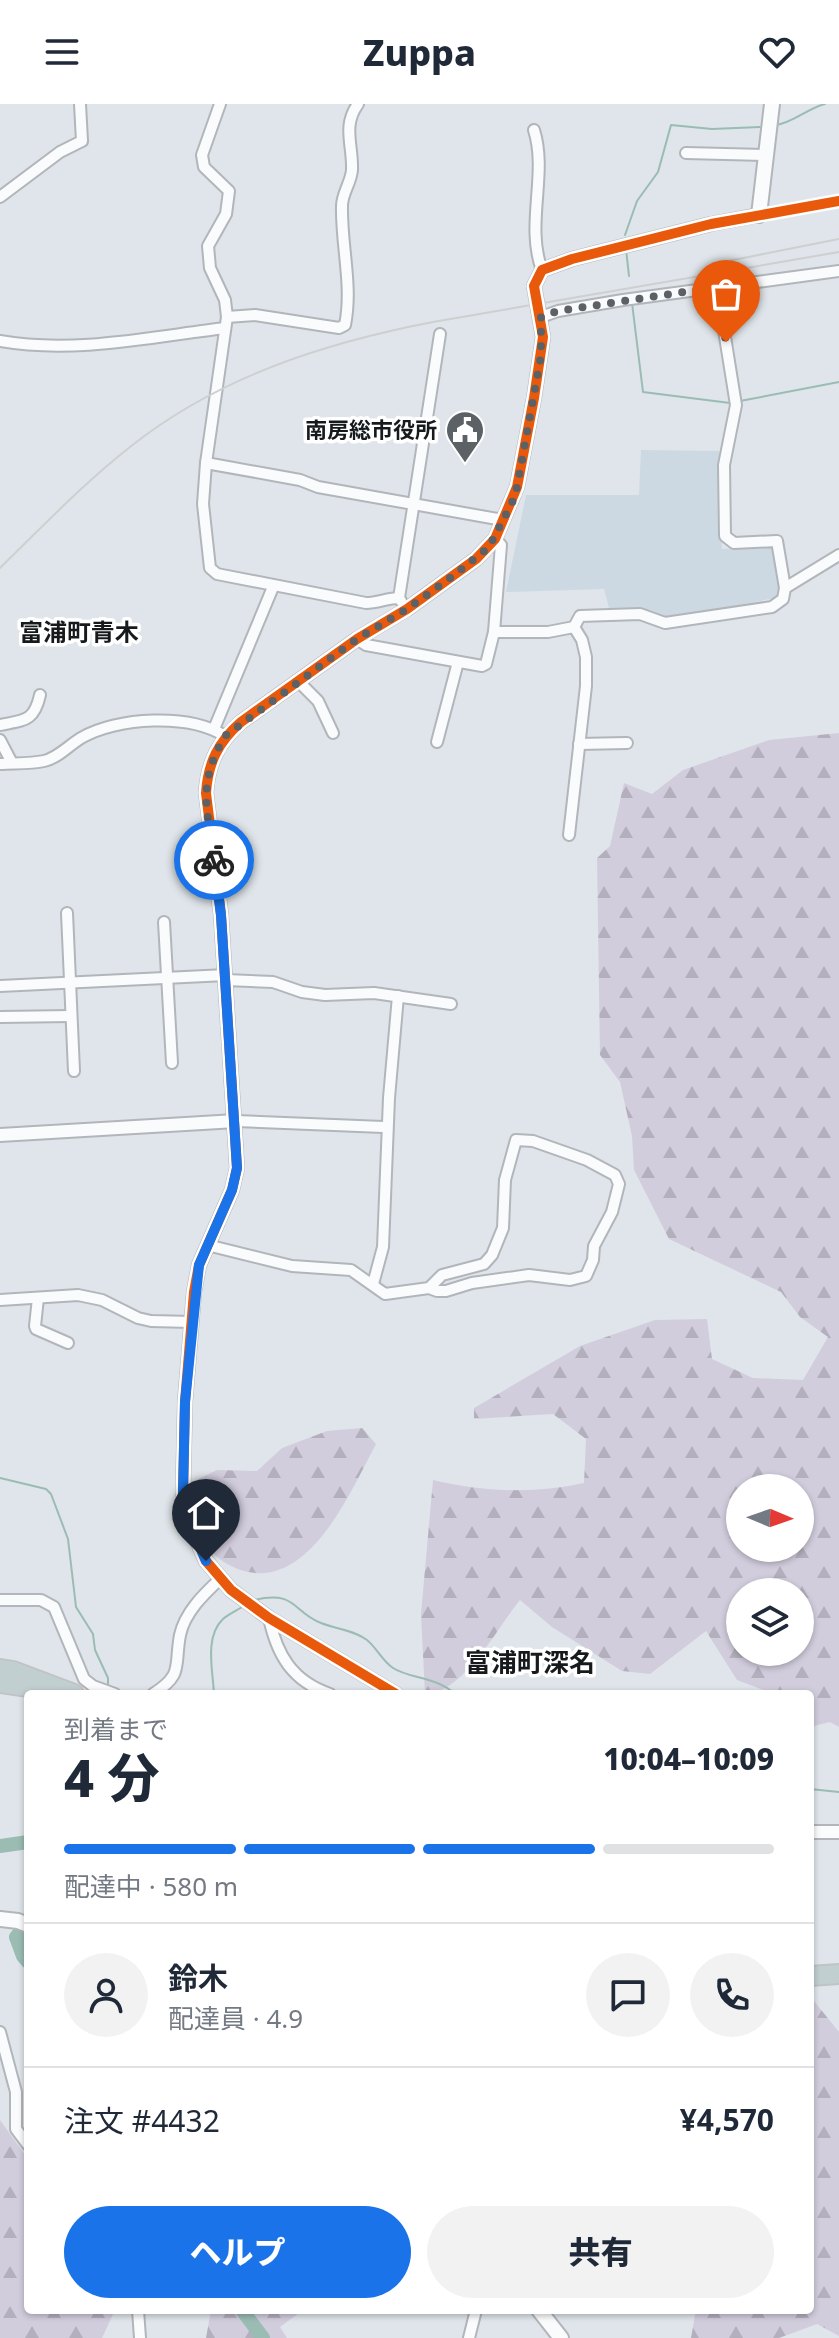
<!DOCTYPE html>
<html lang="ja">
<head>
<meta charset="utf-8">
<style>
	:root { --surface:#fff; --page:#f2f2f3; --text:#1f2937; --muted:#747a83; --line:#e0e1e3; --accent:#1a73e8 }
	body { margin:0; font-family:"Noto Sans","Noto Sans JP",sans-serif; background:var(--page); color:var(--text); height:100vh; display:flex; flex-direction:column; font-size:30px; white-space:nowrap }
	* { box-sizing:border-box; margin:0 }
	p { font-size:26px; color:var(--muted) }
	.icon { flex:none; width:44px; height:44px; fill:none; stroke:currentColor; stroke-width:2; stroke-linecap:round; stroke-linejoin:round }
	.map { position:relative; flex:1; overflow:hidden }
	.drawer { position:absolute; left:24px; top:1586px; width:790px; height:624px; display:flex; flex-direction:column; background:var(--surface); border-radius:8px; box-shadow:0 2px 6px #0004 }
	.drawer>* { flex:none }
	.needle { width:52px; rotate:92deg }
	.tools { position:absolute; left:726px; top:1370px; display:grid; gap:16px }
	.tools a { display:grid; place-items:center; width:88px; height:88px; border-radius:50%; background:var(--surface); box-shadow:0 2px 6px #0004; font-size:40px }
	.pin { position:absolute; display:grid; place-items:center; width:68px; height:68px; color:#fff; margin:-82px -34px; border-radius:50% 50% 50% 0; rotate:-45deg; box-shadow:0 0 8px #0007 }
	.pin .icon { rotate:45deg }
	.courier { position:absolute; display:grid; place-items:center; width:80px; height:80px; margin:-40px; border:6px solid #1a73e8; border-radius:50%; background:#fff; color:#222; box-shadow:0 2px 10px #0007 }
	.summary em { font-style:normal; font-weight:800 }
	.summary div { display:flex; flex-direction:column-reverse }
	.summary { display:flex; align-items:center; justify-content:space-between; height:136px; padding:0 40px }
	h1 { font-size:52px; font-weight:800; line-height:60px }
	.bar { display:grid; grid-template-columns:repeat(4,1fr); gap:12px 8px; align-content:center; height:96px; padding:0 40px }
	.bar i { height:10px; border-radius:6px; background:var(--line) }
	.bar .on { background:var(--accent) }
	.bar p { grid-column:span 4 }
	.line { display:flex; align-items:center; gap:20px; padding:0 40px; border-top:2px solid var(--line) }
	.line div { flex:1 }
	.round { display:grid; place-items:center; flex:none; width:84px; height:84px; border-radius:42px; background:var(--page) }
	.primary-button { display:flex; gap:16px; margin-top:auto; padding:16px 40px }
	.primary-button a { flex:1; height:92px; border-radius:48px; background:var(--accent); color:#fff; font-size:32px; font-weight:800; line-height:92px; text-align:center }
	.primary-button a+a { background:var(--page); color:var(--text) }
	header { display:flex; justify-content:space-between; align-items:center; height:104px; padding:0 40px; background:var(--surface); font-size:36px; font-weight:800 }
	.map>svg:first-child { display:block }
	.built { fill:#cdd9e2 }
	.forest { fill:url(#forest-firs); fill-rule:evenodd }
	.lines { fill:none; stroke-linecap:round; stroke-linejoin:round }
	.stream { stroke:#9abcb3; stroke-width:2 }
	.river { stroke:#9abcb3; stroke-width:14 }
	.minor-casing { stroke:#b2b6ba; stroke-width:14 }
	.tertiary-casing { stroke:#b2b6ba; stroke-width:16 }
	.secondary-casing { stroke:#b2b6ba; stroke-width:18 }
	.motorway-casing { stroke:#c1c3c6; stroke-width:22 }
	.minor { stroke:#fafbfc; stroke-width:10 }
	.tertiary { stroke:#fafbfc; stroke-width:12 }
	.secondary { stroke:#fafbfc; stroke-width:14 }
	.motorway { stroke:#c1cfd0; stroke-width:18 }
	.rail { stroke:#ced0d0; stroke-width:2 }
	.cycleway-casing { stroke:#fff; stroke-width:15 }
	.cycleway { stroke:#e8590c; stroke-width:10 }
	.done { stroke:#5c6165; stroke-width:8; stroke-dasharray:0 14.4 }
	.route { stroke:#1a73e8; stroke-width:10 }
	.labels { text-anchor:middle; stroke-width:7; stroke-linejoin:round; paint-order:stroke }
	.poi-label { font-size:22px; font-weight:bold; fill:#161a1d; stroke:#fff; text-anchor:end }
	.neighbourhood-label { font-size:24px; font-weight:bold; fill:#161a1d; stroke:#fff }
	.quarter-label { font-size:26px; font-weight:bold; fill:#161a1d; stroke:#fff }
</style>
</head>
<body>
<header><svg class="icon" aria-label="menu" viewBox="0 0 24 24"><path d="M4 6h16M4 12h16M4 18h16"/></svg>Zuppa<svg class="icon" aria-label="heart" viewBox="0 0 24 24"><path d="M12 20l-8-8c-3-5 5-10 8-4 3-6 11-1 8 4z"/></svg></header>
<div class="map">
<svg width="839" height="2234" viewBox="0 0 839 2234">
	<defs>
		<pattern id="forest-firs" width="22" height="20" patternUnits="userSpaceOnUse" patternTransform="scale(2)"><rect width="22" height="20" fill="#d2cddd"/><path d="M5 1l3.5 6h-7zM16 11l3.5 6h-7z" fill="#b4afbd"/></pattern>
	</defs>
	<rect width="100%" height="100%" fill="#dfe5ea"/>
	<path class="built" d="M641,346l78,1 3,98 53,-3 5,51 -115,23 -23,-10 -33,-2 -5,-19 -98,3 20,-97h113z"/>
	<g class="forest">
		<path d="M839,629v994l-9,-5 -20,5v-33h-36l-37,-14 -31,-49 -56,43 -28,-3 -70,-44 -32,-27c-23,28 -57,94 -95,94l-4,-80 12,-134c51,12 100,14 151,3l2,-44 -33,-25 -79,5v-11l106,-62 75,-26 52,-1 5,40 41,19 50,2 25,-43 -28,-20 -19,-25 -112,-53 -35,-69 -2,-34 -12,-54 -20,-27 -3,-197 13,-12 14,-63 28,11 31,-24 86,-30zM800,1384v60h-60v-60zM800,1488v60h-60v-60z"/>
		<path d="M362,1324l14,16c-27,50 -72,160 -147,121 -16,-8 -27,-25 -39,-38l2,-45 25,-12 40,1 25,-23 45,-17z"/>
		<path d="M814,1897l25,31v304l-22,-12 -38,14h-88l5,-28h114v-308z"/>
		<path d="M0,2016l28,39v151h87l-13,28h-102z"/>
		<path d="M211,2206h85l3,3 -19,14 7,11h-81z"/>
	</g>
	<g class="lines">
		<g class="stream">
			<path d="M776,21c17,-2 32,-17 49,-21"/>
			<path d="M625,131l12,-34 21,-29 13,-47 41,4 48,-2"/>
			<path d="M626,145l3,27"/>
			<path d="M632,199l11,89 87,11"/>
			<path d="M740,297l99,-19"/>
			<path d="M0,1374l46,11 5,5 17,45 8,68 17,27 2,16 13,28v11"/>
			<path d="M254,1496c43,-10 38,12 67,23 15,6 33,7 46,17 10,8 15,21 26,28 17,11 42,8 62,26"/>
			<path d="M214,1590c-1,-23 -10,-57 9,-75 6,-5 15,-9 22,-14"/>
			<path d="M810,1685l29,3"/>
		</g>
		<g class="river">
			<path d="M0,1742l28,-4"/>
			<path d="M28,1818l-12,15 7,19 5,6"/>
			<path d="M242,2206l21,28"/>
		</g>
		<defs>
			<g id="minor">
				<path d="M220,0l-18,51 2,12 25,24 -3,23 -18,32 2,22 15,32 2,17 -21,146 -3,41 7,64 7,6 149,29c12,0 21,-5 33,-5"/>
				<path d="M534,26c14,44 -9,95 8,140"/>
				<path d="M686,49l80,2"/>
				<path d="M0,93l60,-45 22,-11 -2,-37"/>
				<path d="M759,111l80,-14"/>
				<path d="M227,213l28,-2 84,13 6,-3c8,-39 -4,-80 -3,-119 0,-13 9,-23 10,-36 1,-25 -10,-44 6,-66"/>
				<path d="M541,213l17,-6 65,-11 216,-29"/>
				<path d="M0,237c73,13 151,-4 225,-13"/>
				<path d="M206,359l94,17 18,7 185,33"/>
				<path d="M785,484l54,-33"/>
				<path d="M401,497l-2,-3 41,-264"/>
				<path d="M494,528h54l26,-5 6,-11 60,-2 25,9 107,-16 11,-8 2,-11 -8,-47 -43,2 -9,-7 -1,-71 12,-60 -19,-118"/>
				<path d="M357,535l9,6 116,21 4,-2 8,-32 7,-87 -6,-6"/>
				<path d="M298,577l20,20 15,32"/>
				<path d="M0,621c24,-5 34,-3 40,-30"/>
				<path d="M214,625l59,-142"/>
				<path d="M0,636l12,23"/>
				<path d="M437,638l21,-80"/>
				<path d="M579,640l48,-1"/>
				<path d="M0,660c14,-1 30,0 44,-3 14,-3 24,-15 37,-23 36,-21 108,-25 144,-2"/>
				<path d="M569,731l17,-149v-29l-4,-17 -8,-13"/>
				<path d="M67,809l7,158"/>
				<path d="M164,818l8,141"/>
				<path d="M226,876l47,2 29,10 23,3 49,-2 77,11"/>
				<path d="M0,882l226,-11"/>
				<path d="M0,913l71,-1"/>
				<path d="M236,1017l147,6"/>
				<path d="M207,1141l85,21 59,4 34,24 44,-6 8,3h9l26,-8 57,-8 41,5 16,-4 7,-16 1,-14 18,-34 7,-28 -4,-9 -28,-15 -54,-19 -17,-1 -11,40 -2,48 -11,27 -8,9 -42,11 -13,13"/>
				<path d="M373,1180l10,-37 6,-149 9,-102"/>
				<path d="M38,1194l-3,28 1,3 32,14"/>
				<path d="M0,1196l78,-5 24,5 36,18 13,3 41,1"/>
				<path d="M0,1496h41l13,7 30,72 9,7 22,8"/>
				<path d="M269,1514c8,37 23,63 61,76"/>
				<path d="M153,1590c31,-20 21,-27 27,-59 5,-23 24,-41 40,-56"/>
				<path d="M0,1928l16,60v37l12,16"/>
				<path d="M138,2206l2,28"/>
				<path d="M469,2234l7,-28"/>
			</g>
			<g id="tertiary">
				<path d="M0,1031l236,-14"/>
				<path d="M396,1590l-127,-76 -38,-28 -25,-29 -19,-44 -4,-25 2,-90 9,-110 5,-27 33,-75 5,-22 -16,-253 -15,-122c2,-30 12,-51 35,-71l116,-83 50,-30 69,-50 19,-20 22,-52 17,-89 9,-61 -9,-51 8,-16 30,-11 139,-35 48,-9"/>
				<path d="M810,1728h29"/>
			</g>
			<g id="secondary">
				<path d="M759,111l13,-111"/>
				<path d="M0,1815l18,2 10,4"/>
				<path d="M539,2206l22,28"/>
			</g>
			<g id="motorway">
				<path d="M0,1565l13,2 61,23"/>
				<path d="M0,1579l35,5"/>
				<path d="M810,1872l29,-2"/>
			</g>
		</defs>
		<use href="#minor" class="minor-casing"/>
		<use href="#tertiary" class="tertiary-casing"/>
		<use href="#secondary" class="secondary-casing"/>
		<use href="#motorway" class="motorway-casing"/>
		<use href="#minor" class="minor"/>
		<use href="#tertiary" class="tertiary"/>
		<use href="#secondary" class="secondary"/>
		<use href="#motorway" class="motorway"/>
		<g class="rail">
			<path d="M728,157l111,-22"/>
			<path d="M0,464c42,-41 84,-85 130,-121 88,-70 194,-104 303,-125l406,-70"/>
		</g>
		<defs>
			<path id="cycleway" d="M396,1590l-127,-76 -38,-28 -25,-29 -19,-44 -4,-25 2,-90 9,-110 5,-27 33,-75 5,-22 -16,-253 -15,-122c2,-30 12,-51 35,-71l116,-83 50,-30 69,-50 19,-20 22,-52 17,-89 9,-61 -9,-51 8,-16 30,-11 139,-35 128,-23"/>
		</defs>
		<use href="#cycleway" class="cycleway-casing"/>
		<use href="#cycleway" class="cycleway"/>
	</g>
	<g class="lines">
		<path class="done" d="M214,756c-7,-52 -17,-76 11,-124l132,-97 50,-30 46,-33 36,-29 23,-44 5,-16 24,-131v-39l17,-6 159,-24 9,55"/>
		<path class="route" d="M206,1457l-19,-44 -4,-25 2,-90 14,-137 33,-75 5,-22 -16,-253 -7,-55"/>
	</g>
	<defs>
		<symbol id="civic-pin" viewBox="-11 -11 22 30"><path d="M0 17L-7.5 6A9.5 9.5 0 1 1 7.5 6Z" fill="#5c6165" stroke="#fff"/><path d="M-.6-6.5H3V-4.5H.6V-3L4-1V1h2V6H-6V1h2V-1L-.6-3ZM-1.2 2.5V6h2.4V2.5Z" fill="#fff"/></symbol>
	</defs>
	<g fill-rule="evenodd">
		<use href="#civic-pin" x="443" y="304" width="44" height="60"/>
	</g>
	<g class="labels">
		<g class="poi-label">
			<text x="437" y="334">南房総市役所</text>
		</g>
		<g class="neighbourhood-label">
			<text x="79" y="537">富浦町青木</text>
		</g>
		<g class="quarter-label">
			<text x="530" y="1568">富浦町深名</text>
		</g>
	</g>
</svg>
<div class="tools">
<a><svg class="needle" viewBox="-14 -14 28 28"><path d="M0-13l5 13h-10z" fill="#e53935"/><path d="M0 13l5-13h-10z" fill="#747a83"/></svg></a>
<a><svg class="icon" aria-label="layers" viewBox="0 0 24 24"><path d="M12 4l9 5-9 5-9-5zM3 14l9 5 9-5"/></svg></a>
</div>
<div class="pin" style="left:726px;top:238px;background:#ea580c"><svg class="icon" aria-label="bag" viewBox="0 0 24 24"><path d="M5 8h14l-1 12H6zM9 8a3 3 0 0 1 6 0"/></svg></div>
<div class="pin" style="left:206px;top:1457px;background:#1f2937"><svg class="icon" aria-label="home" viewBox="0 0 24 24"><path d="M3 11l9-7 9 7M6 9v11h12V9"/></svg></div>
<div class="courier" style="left:214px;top:756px"><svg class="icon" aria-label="bike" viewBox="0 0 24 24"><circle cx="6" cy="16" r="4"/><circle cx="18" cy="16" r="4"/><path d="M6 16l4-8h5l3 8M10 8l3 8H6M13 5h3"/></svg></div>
<section class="drawer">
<div class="summary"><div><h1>4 分</h1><p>到着まで</p></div><em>10:04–10:09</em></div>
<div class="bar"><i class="on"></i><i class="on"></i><i class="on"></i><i></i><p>配達中 · 580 m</p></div>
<div class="line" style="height:144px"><a class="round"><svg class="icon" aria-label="person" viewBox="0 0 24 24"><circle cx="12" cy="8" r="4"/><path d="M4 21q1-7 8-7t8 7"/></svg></a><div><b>鈴木</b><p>配達員 · 4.9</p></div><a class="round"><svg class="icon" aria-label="chat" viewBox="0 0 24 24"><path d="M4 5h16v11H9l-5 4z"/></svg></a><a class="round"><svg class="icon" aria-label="phone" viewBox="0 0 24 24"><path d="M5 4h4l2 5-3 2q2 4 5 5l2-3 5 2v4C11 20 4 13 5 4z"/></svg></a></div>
<div class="line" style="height:104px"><div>注文 #4432</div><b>¥4,570</b></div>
<div class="primary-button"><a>ヘルプ</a><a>共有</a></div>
</section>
</div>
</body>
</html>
